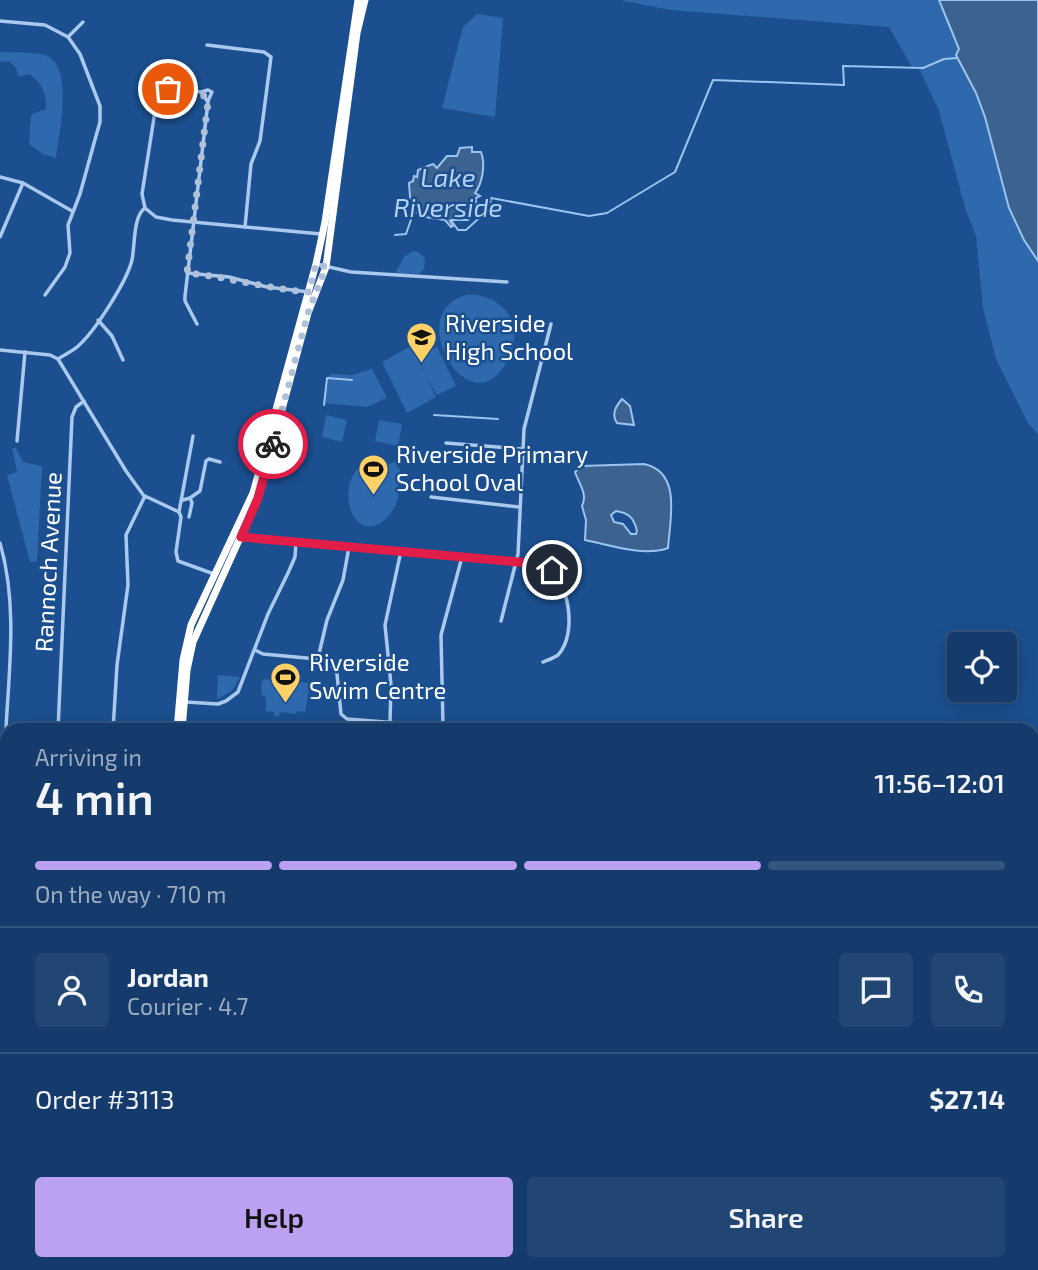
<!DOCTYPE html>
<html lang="en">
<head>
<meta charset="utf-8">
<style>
	:root { --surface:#143b6b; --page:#214673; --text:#f1f3f6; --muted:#9dadc1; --line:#33557e; --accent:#bca0f2 }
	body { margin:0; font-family:"Exo 2",sans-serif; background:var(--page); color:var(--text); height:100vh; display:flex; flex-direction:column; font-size:26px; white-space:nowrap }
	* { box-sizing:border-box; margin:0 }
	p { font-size:23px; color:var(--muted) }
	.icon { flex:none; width:38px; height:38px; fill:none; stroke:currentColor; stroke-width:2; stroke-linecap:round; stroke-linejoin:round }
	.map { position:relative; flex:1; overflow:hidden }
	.details { position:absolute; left:0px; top:723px; width:1040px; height:548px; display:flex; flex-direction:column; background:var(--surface); border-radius:21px 21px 0 0; box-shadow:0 4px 18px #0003,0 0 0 2px var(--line) }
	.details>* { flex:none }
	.buttons { position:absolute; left:947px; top:632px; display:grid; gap:14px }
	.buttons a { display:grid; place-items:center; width:70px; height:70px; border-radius:7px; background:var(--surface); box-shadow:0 4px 18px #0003,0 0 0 2px var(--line); font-size:35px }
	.pin { position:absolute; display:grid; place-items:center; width:60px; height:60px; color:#fff; margin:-30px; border:4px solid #fff; border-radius:50%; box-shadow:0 2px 7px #0007 }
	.courier { position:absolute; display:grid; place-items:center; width:70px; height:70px; margin:-35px; border:5px solid #e11d48; border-radius:50%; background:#fff; color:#222; box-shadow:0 2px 9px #0007 }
	.head em { font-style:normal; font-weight:600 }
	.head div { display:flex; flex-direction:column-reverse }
	.head { display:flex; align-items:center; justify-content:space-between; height:119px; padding:0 35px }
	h1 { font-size:46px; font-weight:600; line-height:52px }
	.bar { display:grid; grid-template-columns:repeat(4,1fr); gap:10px 7px; align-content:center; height:84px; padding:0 35px }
	.bar i { height:9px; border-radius:5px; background:var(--line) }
	.bar .active { background:var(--accent) }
	.bar p { grid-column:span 4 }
	.line { display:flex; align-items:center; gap:18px; padding:0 35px; border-top:2px solid var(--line) }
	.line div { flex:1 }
	.round { display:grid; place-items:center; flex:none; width:74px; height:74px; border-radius:7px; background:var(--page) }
	.button { display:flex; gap:14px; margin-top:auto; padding:14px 35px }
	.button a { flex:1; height:80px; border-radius:7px; background:var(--accent); color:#111; font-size:28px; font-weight:600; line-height:80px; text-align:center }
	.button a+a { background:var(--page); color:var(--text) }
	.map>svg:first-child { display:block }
	.green { fill:#2e69ad }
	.water { fill:#3c6290; stroke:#9cc4f0; stroke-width:2; fill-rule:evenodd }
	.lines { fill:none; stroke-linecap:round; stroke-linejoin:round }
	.stream { stroke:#9cc4f0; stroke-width:2 }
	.street { stroke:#a9c9ee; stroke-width:3.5 }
	.secondary { stroke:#d6e6fa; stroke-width:4.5 }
	.highway { stroke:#fff; stroke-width:7 }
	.done { stroke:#afc1d8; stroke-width:7; stroke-dasharray:0 12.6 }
	.route { stroke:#e11d48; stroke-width:9 }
	.labels { text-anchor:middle; stroke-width:5; stroke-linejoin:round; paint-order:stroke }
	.poi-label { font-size:24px; fill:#fff; stroke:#1b4f8f; text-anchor:start }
	.street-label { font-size:24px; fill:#fff; stroke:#1b4f8f }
	.water-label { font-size:26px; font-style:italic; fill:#b5d3f5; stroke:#1b4f8f }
</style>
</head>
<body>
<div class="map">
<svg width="1038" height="1270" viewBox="0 0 1038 1270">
	<rect width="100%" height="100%" fill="#1b4f8f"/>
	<g class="green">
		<path d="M619,0h419v434l-10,-11 -32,-64 -13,-51 -7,-72 -10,-25 -27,-100 -21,-45 -6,1 -23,-40 -218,-17z"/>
		<path d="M477,14l26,4 -8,99 -53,-9 21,-81z"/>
		<path d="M0,52c14,1 37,-1 49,5 24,14 10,78 7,101l-13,-4 -14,-10 2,-27 1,-3 14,-5c0,-17 -3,-25 -17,-35l-10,3 -3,-9 -7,-7 -9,1z"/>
		<path d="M413,251l5,1 7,6 -1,11 -6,5 -20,-1 -2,-2 9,-15z"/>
		<path d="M466,295c29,-2 55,20 47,51 -2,10 -8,21 -15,28 -36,39 -93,-62 -32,-79z"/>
		<path d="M411,346l13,26 -7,-16 20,-9 19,39 -19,9 -11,-19 10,21 -29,16 -25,-51z"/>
		<path d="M372,369l15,29 -20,9 -44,-4 4,-26 5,-3 20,1z"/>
		<path d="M326,415l21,5 -5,22 -20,-5z"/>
		<path d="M379,420l23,4 -4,22 -23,-5z"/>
		<path d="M12,448h4l7,14 19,4 -5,95 -7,1 -23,-87 10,-3z"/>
		<path d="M373,458l17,6 6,-3 5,12 -5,6c4,10 3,21 -3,31 -36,52 -69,-32 -20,-52z"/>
		<path d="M218,675l22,2 -8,14 -15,8z"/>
		<path d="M262,679l48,4 -5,29 -8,-1 -1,3 -16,-2 -1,5 -5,-1v-4l-8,-1v-13l-5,-4z"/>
		<path d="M1038,916v354h-590l9,-6h575v-343z"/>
	</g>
	<g class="water">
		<path d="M939,0h99v261l-14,-21 -15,-32 -24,-91 -9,-24 -20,-38 3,-6z"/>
		<path d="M472,147v5h9c5,13 1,32 -6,41l5,3 -4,2v5h4l-12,17h-16l-2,1 3,5 -2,1 -6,-7 -20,-3 -4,-6 -9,3v-5l3,-3 -5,-9 -1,-14 4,-2 1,-5 3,1 1,-7 15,-6 4,4 10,-12h10l3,-8z"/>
		<path d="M622,399l8,7 4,19 -17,-2c-6,-9 -1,-17 5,-24z"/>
		<path d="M644,464c38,8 26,55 24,84 -25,9 -58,-3 -83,-8l1,-20 -4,-14c6,-12 -3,-22 -7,-34l7,-6zM616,511c13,2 18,7 21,20l-1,3h-5l-8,-10 -9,-2 -3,-7z"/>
		<path d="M1038,963v77l-5,10v-81z"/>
	</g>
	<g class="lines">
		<g class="stream">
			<path d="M451,220l7,10h8l23,-21 2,-11 98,18 18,-3 68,-41 38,-92 131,5 -1,-19 80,2 21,-9 13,-1"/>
			<path d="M395,235l11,-1 7,-20"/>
			<path d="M324,405l3,-27 25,2"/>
			<path d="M434,415l64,4"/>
			<path d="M1032,775l6,-1"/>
		</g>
		<g class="street">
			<path d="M0,21l45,4 23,12 12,17 20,52v16l-4,14 -16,58 -12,31 2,28 -5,14 -20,28"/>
			<path d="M68,37l15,-15"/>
			<path d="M207,45l57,7 7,5 -11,84 -9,23 -6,63"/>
			<path d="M201,92l7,-2 4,2 -4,9"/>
			<path d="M0,177l23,6 49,28"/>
			<path d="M145,208l11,9 16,3 149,14"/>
			<path d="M0,237l23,-54"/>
			<path d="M316,264l35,8 156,10"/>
			<path d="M187,273l42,4 38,10 42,5"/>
			<path d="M98,320l14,16 11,24"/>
			<path d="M0,350l50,5 8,4 68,112 18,25"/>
			<path d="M58,359c6,-4 13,-7 19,-12 17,-14 50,-66 55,-87 3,-14 1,-44 13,-52l-3,-14 14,-89 4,-11 13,-6 28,4 7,10 -23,194v5l12,23"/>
			<path d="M17,441l8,-89"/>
			<path d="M446,443l76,6"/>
			<path d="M431,497l88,10"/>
			<path d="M183,500l7,-2 10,-7 6,-30 3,-2 11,3"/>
			<path d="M179,512l14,-76"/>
			<path d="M189,517l3,-14 -2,-5"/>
			<path d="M241,537l305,28c23,15 32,69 12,90 -4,3 -10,5 -15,7"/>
			<path d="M0,543c24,83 0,171 5,256"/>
			<path d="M501,621l17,-67 6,-125 27,-105"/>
			<path d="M255,650l8,4 65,6 9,14 4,40 6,5 127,10"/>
			<path d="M318,658l9,-38 16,-40 6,-33"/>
			<path d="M186,702l32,2 8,-3 12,-9 30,-78 20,-41 7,-16 1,-16"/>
			<path d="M390,722l1,-37 -6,-60 16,-74"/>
			<path d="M443,726l-2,-91 21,-78"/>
			<path d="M58,730l14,-313 4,-10 8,-6"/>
			<path d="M113,730l4,-65 11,-80 -2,-50 19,-39 34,16 2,5 -5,35 2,9 36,13"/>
			<path d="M0,900l7,2"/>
			<path d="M0,1069l7,1"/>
			<path d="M0,1240l7,-6"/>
		</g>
		<path class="secondary" d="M0,978l7,1"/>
		<g class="highway">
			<path d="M177,730l6,-70 8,-35 62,-132 63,-229 9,-42 33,-222"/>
			<path d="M182,730l5,-60 6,-28 65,-144 50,-185 18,-46 31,-234 8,-33"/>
			<path d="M105,1264v6"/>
			<path d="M56,1270l3,-6"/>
		</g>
	</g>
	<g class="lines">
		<path class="done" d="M168,89l33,3 7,10 -21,171c41,4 80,16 122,19l7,-28 10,3 -18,46 -35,131"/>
		<path class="route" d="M273,444l-15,54 -17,39 299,27 12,6"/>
	</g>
	<defs>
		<symbol id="school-pin" viewBox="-11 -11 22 30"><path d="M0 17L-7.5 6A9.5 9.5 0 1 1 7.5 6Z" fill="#ffd166" stroke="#1b4f8f"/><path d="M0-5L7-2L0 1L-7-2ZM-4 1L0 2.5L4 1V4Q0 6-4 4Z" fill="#111"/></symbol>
		<symbol id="stadium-pin" viewBox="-11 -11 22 30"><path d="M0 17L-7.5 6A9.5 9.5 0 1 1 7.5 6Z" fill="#ffd166" stroke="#1b4f8f"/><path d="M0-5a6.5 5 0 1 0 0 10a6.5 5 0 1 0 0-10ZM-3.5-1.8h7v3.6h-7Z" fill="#111"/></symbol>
	</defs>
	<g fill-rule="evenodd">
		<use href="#school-pin" x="404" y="320" width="35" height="47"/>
		<use href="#stadium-pin" x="356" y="452" width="35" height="47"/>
		<use href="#stadium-pin" x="268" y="660" width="35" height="47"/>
	</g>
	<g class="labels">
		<g class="poi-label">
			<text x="445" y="332">Riverside<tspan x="445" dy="28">High School</tspan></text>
			<text x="396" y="463">Riverside Primary<tspan x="396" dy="28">School Oval</tspan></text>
			<text x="309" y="671">Riverside<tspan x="309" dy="28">Swim Centre</tspan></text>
		</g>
		<g class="street-label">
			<text transform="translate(49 562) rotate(-87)" y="8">Rannoch Avenue</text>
		</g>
		<g class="water-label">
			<text x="448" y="187">Lake<tspan x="448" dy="30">Riverside</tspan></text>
		</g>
	</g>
</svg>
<div class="buttons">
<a><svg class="icon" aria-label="locate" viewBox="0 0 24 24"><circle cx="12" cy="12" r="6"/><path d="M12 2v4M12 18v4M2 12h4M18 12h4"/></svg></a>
</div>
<div class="pin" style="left:168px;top:89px;background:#ea580c"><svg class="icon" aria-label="bag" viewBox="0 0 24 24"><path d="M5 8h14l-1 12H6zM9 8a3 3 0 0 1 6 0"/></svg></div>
<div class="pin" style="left:552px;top:570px;background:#1f2937"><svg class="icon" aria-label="home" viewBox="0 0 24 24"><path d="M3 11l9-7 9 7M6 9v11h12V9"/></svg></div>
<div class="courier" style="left:273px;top:444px"><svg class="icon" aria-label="bike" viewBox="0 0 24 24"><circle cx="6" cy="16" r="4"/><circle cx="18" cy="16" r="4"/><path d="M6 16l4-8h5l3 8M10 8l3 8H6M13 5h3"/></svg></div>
<section class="details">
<div class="head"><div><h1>4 min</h1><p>Arriving in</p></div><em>11:56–12:01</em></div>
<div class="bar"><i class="active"></i><i class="active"></i><i class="active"></i><i></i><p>On the way · 710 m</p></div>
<div class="line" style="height:126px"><a class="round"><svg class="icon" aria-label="person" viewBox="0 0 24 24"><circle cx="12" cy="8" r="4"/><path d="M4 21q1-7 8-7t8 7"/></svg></a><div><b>Jordan</b><p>Courier · 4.7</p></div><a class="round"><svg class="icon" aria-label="chat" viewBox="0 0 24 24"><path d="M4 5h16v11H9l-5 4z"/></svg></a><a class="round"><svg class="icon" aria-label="phone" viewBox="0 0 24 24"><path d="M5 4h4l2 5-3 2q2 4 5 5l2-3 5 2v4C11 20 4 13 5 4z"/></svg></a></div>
<div class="line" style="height:91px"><div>Order #3113</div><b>$27.14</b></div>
<div class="button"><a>Help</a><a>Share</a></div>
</section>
</div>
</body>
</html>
